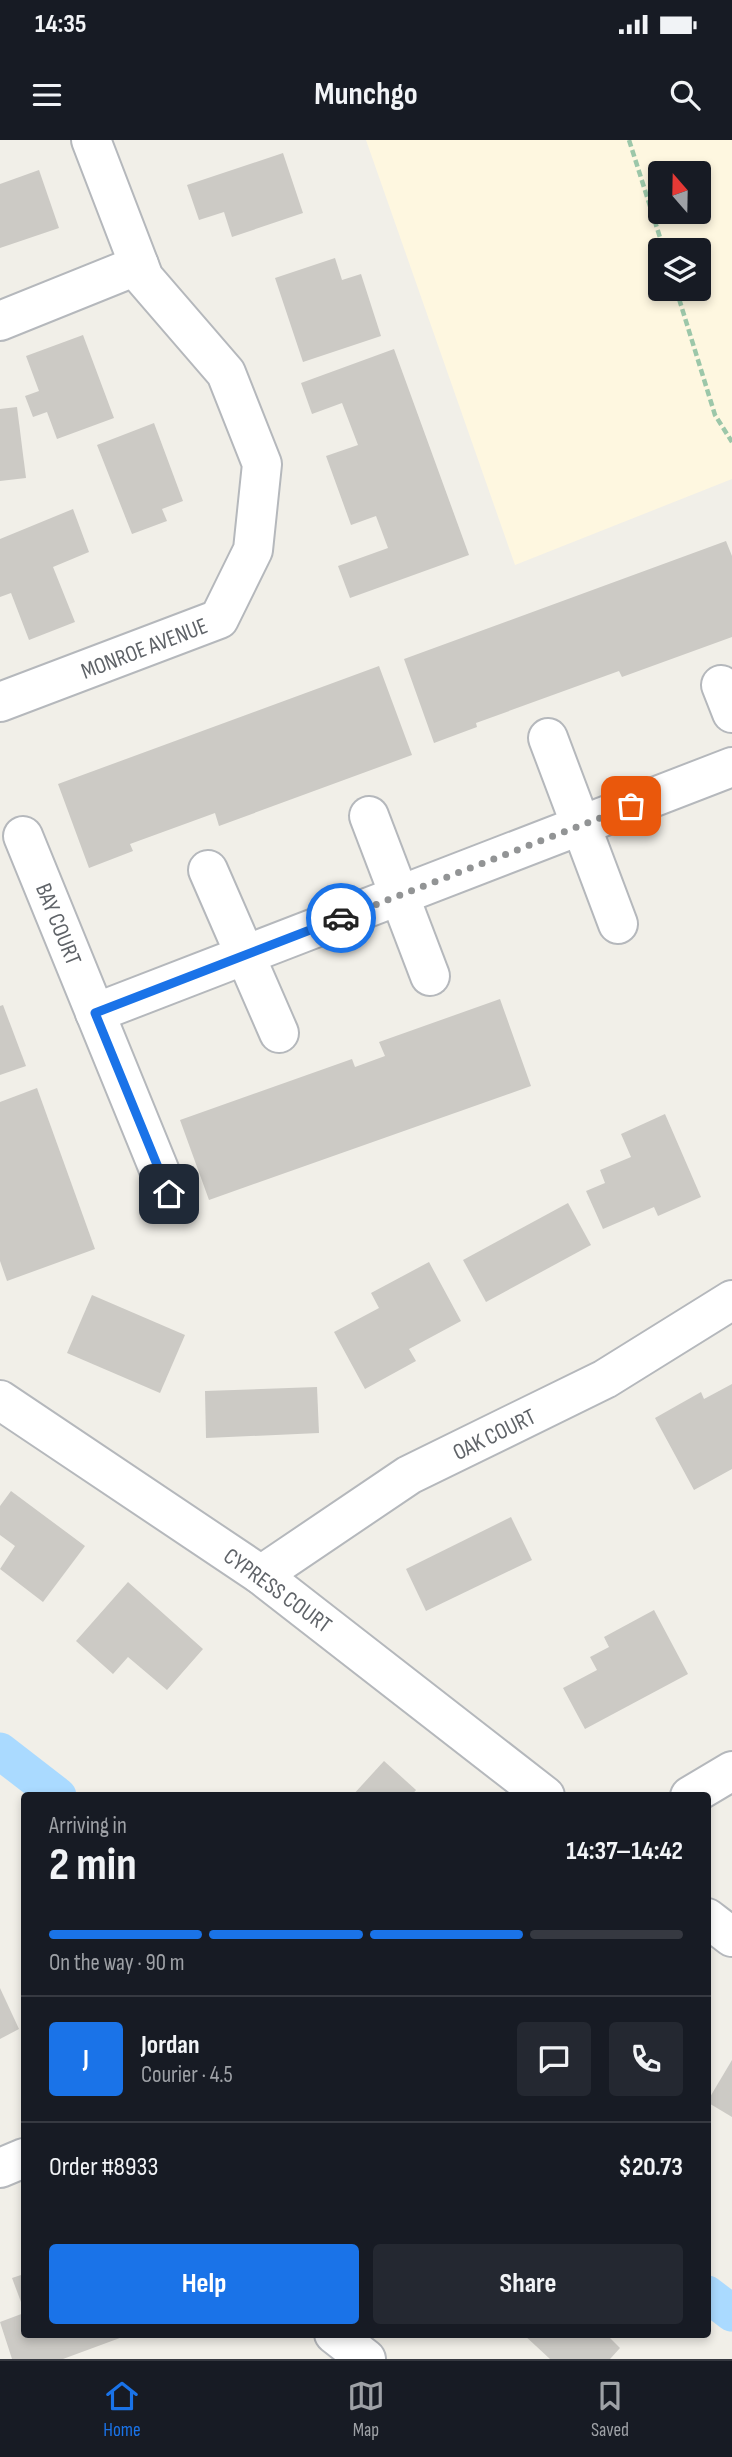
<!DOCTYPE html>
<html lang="en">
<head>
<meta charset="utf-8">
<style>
	:root { --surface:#171b24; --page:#242831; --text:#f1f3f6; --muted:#9ea1a6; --line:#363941; --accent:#1a73e8 }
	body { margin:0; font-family:"Sofia Sans Condensed",sans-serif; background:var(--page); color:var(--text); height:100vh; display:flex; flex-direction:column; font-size:26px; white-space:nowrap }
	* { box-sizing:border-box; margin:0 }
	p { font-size:23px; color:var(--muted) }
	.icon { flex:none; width:38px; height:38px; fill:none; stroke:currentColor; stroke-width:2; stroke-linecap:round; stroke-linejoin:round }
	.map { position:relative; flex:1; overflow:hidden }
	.details { position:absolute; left:21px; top:1652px; width:690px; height:546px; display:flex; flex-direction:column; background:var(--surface); border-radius:7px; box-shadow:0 4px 10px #0003 }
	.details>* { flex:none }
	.needle { width:46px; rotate:340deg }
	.fabs { position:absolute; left:648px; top:21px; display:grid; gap:14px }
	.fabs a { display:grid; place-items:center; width:63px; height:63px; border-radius:7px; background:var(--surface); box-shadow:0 4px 10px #0003; font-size:35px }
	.pin { position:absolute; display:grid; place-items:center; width:60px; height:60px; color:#fff; margin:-30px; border-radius:14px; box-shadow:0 4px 10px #0006 }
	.courier { position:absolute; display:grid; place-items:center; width:70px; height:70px; margin:-35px; border:5px solid #1a73e8; border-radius:50%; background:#fff; color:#222; box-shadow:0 2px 9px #0007 }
	.overview em { font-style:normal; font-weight:700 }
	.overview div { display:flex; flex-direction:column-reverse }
	.overview { display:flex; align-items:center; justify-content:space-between; height:119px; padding:0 28px }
	h1 { font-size:46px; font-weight:700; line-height:52px }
	.bar { display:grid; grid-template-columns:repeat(4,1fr); gap:10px 7px; align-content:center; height:84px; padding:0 28px }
	.bar i { height:9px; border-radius:5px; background:var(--line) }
	.bar .on { background:var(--accent) }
	.bar p { grid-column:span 4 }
	.line { display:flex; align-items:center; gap:18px; padding:0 28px; border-top:2px solid var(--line) }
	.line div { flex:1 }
	.round { display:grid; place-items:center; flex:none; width:74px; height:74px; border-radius:7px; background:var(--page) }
	.cta { display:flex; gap:14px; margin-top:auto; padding:14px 28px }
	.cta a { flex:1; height:80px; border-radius:7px; background:var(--accent); color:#fff; font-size:28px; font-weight:700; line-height:80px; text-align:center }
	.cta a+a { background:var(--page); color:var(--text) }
	.status { display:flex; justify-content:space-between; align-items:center; height:49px; padding:0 35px; background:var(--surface); direction:ltr }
	.status svg { height:19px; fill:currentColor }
	header { display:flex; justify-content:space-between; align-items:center; height:91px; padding:0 28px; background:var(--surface); font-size:32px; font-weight:700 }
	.dock { display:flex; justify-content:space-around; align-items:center; height:98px; border-top:2px solid var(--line); background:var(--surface); font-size:19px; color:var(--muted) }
	.dock a { display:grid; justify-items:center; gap:4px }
	.dock .on { color:var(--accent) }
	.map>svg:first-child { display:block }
	.commercial { fill:#fef7e0; fill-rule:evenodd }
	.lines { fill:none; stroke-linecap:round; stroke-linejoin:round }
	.canal { stroke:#aadaff; stroke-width:37 }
	.building { fill:#cccac5 }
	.minor-casing { stroke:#b5b8bc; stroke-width:42 }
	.path { stroke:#9cc7a9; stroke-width:4.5; stroke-dasharray:7 3.5; stroke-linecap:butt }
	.minor { stroke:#fff; stroke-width:38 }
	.done { stroke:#929495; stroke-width:7; stroke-dasharray:0 12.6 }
	.route { stroke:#1a73e8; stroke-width:9 }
	.labels { text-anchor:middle; stroke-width:5; stroke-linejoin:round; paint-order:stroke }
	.street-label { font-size:23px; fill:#5f6368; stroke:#fff }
</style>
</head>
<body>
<div class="status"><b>14:35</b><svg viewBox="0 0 49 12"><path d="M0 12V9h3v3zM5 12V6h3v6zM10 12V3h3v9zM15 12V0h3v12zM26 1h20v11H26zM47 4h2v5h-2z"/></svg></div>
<header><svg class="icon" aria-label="menu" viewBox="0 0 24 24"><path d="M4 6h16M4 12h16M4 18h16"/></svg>Munchgo<svg class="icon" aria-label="search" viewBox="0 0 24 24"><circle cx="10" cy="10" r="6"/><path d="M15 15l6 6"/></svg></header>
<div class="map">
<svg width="732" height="2219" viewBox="0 0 732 2219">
	<rect width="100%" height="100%" fill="#f1efe8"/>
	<path class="commercial" d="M366,0h366v339l-217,86zM660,33h38v39h-38zM660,110h38v39h-38z"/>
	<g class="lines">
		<g class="canal">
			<path d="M0,1611l58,45"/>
			<path d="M707,2154l25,19"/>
		</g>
	</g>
	<g class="building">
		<path d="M283,13l20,60 -71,24 -8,-25 -25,8 -12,-35z"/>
		<path d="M39,30l20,58 -59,20v-64z"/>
		<path d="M335,118l7,22 19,-6 20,62 -78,26 -28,-84z"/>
		<path d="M83,195l31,83 -57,21 -10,-27 -14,5 -8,-21 14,-5 -13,-35z"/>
		<path d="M394,209l75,206 -119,43 -12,-32 50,-18 -12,-32 -25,9 -25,-69 32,-11 -16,-42 -30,11 -11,-31z"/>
		<path d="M17,267l9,71 -26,3v-72z"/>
		<path d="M154,283l29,78 -21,8 5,12 -35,13 -35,-89z"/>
		<path d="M73,369l16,43 -36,15 22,55 -46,18 -18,-47 -11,4v-58z"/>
		<path d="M726,401l6,15v81l-110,40 -3,-6 -143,52 1,4 -43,16 -30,-84z"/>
		<path d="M379,526l33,89 -193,71 -4,-13 -85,31 3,7 -44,17 -31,-84z"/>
		<path d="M500,859l31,87 -322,114 -29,-80 172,-61 3,8 30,-11 -6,-14z"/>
		<path d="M3,865l23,61 -26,9v-69z"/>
		<path d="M37,948l58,161 -88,32 -7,-20v-159z"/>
		<path d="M665,974l36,83 -43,19 -4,-9 -51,22 -17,-38 19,-8 -5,-13 31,-13 -10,-23z"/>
		<path d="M568,1063l23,42 -105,57 -23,-42z"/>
		<path d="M429,1122l32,59 -52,28 7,12 -51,28 -31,-57 45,-24 -8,-15z"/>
		<path d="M92,1155l93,40 -25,58 -93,-40z"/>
		<path d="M732,1244v85l-38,21 -39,-72 46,-26 3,7z"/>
		<path d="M317,1247l2,46 -113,5 -1,-47z"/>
		<path d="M11,1351l74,55 -42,56 -43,-33 15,-23 -15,-11v-29z"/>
		<path d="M511,1377l21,43 -106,51 -20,-42z"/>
		<path d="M128,1442l75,67 -36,41 -39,-33 -15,17 -37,-33z"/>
		<path d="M654,1470l34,64 -103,55 -22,-41 34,-18 -7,-13 19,-10 -5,-10z"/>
		<path d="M384,1621l32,29 -5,6h-59z"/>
		<path d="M0,1848l19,41 -19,10z"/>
		<path d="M732,1920v57l-25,-15z"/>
		<path d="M24,2134v36l-12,-32z"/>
		<path d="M24,2173v21l104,1 -65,24h-51l-12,-37z"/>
		<path d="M523,2194h83l14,14 -10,11h-60z"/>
	</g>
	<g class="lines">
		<defs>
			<g id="minor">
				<path d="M0,181l139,-56"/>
				<path d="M721,545l11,28"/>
				<path d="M0,562l219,-83 34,-69 9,-86 -36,-91 -82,-95 -53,-138"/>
				<path d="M548,598l70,186"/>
				<path d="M369,676l61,160"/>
				<path d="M23,696l146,358"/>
				<path d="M208,730l71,163"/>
				<path d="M95,873l637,-246"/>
				<path d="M0,1260l261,175 284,221"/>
				<path d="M261,1435l148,-100 196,-96 127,-79"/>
				<path d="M690,1656l42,-25"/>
				<path d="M707,1778l25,19"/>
				<path d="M0,2028l24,-10"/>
				<path d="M334,2194l32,25"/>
			</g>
		</defs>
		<use href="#minor" class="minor-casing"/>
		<g class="path">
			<path d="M629,0l35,110"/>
			<path d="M676,149l39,126 17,27"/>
		</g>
		<use href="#minor" class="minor"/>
	</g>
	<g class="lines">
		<path class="done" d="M341,778l290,-112"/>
		<path class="route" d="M169,1054l-74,-181 246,-95"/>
	</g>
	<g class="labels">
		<g class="street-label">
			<text transform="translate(144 508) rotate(-21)" y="8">MONROE AVENUE</text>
			<text transform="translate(59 784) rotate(68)" y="8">BAY COURT</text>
			<text transform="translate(494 1294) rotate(-26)" y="8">OAK COURT</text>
			<text transform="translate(278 1450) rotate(36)" y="8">CYPRESS COURT</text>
		</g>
	</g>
</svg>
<div class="fabs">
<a><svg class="needle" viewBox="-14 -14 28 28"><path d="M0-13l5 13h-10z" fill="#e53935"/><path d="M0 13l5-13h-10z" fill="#9ea1a6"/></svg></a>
<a><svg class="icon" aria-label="layers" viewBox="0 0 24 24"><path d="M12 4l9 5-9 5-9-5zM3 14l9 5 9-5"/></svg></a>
</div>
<div class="pin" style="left:631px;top:666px;background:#ea580c"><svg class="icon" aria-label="bag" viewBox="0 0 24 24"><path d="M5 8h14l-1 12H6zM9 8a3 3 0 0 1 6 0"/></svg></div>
<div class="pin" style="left:169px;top:1054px;background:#1f2937"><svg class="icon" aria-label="home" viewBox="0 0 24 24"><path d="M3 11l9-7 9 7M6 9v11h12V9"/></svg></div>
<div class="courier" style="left:341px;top:778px"><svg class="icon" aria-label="car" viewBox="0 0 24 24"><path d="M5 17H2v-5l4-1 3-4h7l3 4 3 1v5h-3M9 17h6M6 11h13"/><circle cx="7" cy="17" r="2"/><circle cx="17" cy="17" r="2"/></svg></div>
<section class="details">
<div class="overview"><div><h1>2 min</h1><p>Arriving in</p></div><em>14:37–14:42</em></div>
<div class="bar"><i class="on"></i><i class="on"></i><i class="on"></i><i></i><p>On the way · 90 m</p></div>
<div class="line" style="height:126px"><b class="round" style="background:var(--accent);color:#fff">J</b><div><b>Jordan</b><p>Courier · 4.5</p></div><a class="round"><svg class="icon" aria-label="chat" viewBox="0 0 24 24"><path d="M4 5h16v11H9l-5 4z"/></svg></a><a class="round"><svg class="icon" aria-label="phone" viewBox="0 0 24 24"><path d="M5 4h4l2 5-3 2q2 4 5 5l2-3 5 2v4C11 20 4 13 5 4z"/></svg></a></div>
<div class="line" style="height:91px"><div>Order #8933</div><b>$20.73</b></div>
<div class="cta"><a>Help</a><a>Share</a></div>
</section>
</div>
<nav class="dock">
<a class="on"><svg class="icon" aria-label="home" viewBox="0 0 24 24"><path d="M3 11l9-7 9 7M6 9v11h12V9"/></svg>Home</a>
<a><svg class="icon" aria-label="map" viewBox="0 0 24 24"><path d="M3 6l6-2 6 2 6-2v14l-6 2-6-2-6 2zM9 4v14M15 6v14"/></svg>Map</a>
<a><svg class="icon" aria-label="saved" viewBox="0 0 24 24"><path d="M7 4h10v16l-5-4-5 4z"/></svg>Saved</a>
</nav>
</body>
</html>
